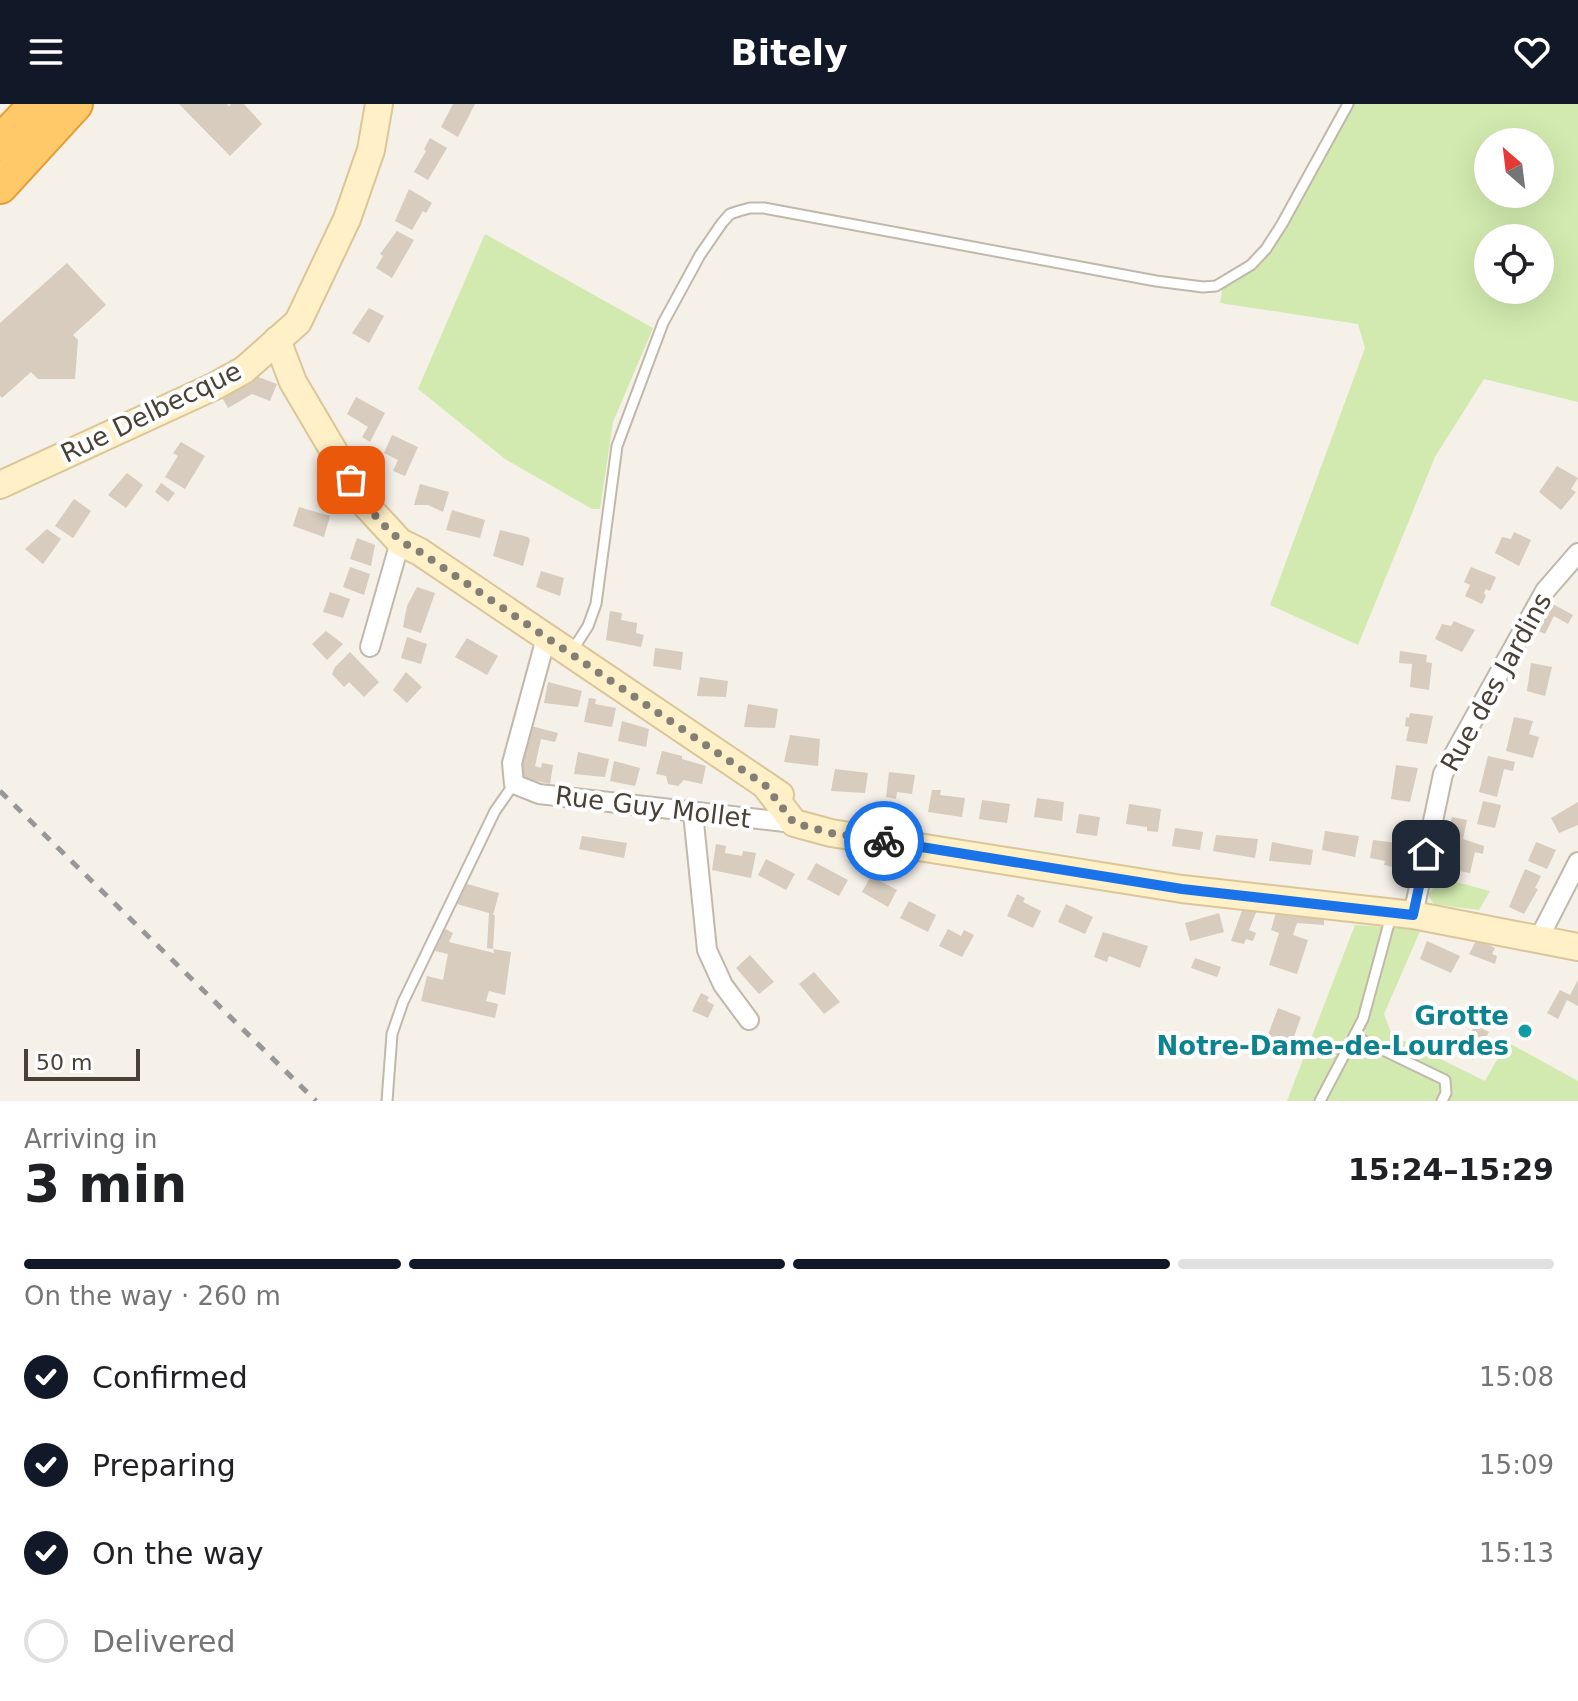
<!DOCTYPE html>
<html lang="en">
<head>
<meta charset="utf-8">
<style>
	:root { --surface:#fff; --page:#f2f2f2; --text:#202124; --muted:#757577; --line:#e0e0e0; --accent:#111827 }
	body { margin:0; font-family:"DejaVu Sans",sans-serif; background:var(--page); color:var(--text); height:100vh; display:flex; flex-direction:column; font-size:30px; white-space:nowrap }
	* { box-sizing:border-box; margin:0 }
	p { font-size:26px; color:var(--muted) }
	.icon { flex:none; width:44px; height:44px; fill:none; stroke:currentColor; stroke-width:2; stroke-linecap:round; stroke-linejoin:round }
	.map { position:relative; height:997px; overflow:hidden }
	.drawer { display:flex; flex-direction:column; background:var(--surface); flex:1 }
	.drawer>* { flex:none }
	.needle { width:52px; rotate:332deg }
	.tools { position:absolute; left:1474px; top:24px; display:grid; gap:16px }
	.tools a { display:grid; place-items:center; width:80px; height:80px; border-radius:50%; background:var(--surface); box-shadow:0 8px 32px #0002; font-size:40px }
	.scale { position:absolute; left:24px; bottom:20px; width:116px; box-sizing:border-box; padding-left:8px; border:4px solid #494136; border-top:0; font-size:22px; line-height:28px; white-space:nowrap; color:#494136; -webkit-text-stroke:6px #fff; paint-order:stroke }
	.pin { position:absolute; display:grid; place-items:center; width:68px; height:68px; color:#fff; margin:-34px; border-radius:16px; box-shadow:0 4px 12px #0006 }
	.courier { position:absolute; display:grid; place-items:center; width:80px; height:80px; margin:-40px; border:6px solid #1a73e8; border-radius:50%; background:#fff; color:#222; box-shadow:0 2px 10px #0007 }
	.head em { font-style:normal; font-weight:700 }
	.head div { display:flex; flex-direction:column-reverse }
	.head { display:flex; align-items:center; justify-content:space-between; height:136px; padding:0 24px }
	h1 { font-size:52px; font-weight:700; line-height:60px }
	.bar { display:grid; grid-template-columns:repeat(4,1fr); gap:12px 8px; align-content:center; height:96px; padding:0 24px }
	.bar i { height:10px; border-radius:6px; background:var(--line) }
	.bar .on { background:var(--accent) }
	.bar p { grid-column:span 4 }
	ol { padding:0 24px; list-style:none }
	li { display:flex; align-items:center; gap:24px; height:88px }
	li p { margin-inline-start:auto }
	li .icon { padding:8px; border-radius:50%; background:var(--accent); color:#fff; stroke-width:4 }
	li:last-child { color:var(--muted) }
	li i { width:44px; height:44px; border:4px solid var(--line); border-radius:50% }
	header { display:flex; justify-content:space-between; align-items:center; height:104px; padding:0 24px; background:var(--accent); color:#fff; font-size:36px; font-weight:700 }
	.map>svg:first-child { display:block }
	.green { fill:#d2eaaf; fill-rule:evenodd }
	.building { fill:#d7ccbd }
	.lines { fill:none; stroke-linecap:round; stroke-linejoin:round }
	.lane-casing { stroke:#c1b8aa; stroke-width:13 }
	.street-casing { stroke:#c1b8aa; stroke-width:22 }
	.secondary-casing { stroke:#dac698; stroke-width:30 }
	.highway-casing { stroke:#e49d32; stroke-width:38 }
	.lane { stroke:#fff; stroke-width:9 }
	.street { stroke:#fff; stroke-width:18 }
	.secondary { stroke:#fff0c8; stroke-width:26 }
	.highway { stroke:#ffc869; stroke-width:34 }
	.rail { stroke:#979797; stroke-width:5; stroke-dasharray:10 10; stroke-linecap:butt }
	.done { stroke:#857e74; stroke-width:8; stroke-dasharray:0 14.4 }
	.route { stroke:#1a73e8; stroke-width:10 }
	.culture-dot { fill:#0f9aa8; stroke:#fff; stroke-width:3 }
	.labels { text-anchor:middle; stroke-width:8; stroke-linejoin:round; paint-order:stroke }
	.street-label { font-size:26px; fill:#494136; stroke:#fff }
	.culture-label { font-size:26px; font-weight:bold; fill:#0d838f; stroke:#fff; text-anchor:end }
</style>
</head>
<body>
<header><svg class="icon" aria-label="menu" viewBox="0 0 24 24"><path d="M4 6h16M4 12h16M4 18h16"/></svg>Bitely<svg class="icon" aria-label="heart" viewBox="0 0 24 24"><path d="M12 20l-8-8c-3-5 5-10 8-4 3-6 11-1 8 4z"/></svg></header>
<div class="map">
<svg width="1578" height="997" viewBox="0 0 1578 997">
	<rect width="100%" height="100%" fill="#f5f0e8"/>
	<g class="green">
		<path d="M1352,0h226v298l-94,-23 -49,78 -77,188 -88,-40 95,-257 -7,-24 -138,-21 3,-18c48,-18 57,-52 80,-93 16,-29 32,-59 49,-88zM1488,38h52v52h-52zM1488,134h52v52h-52z"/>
		<path d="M485,130l168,94 -40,94 -13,87h-8l-87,-50 -87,-70z"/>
		<path d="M1441,774l49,13 -11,19 -45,-6 -6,-9z"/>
		<path d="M1355,821l66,4 -37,85 8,21 93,46 22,-39 71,39v20h-291z"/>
	</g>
	<g class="building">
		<path d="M179,0h48l2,3 2,-3h13l18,20 -32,32z"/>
		<path d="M453,0h22l-17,33 -17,-10z"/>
		<path d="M430,34l17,10 -19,32 -14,-8 12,-21 -2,-2z"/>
		<path d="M409,85l23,14 -6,10 -3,-2 -11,19 -17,-9z"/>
		<path d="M397,127l17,9 -22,38 -16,-10 7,-12 -3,-2z"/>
		<path d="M67,159l39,42 -33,30 5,5 -3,39h-37l-7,-7 -29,26 -2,-2v-73z"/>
		<path d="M369,204l15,8 -15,27 -17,-10z"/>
		<path d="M258,273l19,7 -7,17 -18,-7 -24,14 -6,-11z"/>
		<path d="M356,293l29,16 -15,29 -8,-5 6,-10 -21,-13z"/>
		<path d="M392,331l26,12 -13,29 -12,-5 5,-11 -14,-7z"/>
		<path d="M181,338l24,14 -20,33 -20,-12 13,-21 -5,-3z"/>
		<path d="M1557,362l21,12 -7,11 5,3 -15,18 -22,-18z"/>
		<path d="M127,369l16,12 -17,23 -18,-13z"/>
		<path d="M161,379l14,10 -7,9 -13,-10z"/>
		<path d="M420,380l29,8 -6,20 -15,-7h-14z"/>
		<path d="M74,395l17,12 -18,27 -18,-12z"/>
		<path d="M299,403l31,9 -6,21 -31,-11z"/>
		<path d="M452,406l33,10 -5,18 -34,-8z"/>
		<path d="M47,425l14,10 -18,25 -18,-15z"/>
		<path d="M500,426l28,7 2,3 -7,26 -30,-10z"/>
		<path d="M1514,428l17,8 -12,26 -24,-13 7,-16 9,2z"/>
		<path d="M357,434l18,7 -4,21 -21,-7z"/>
		<path d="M350,463l20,7 -6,21 -21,-8z"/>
		<path d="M1471,463l25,10 -6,14 -4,-2 -2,4 2,3 -4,8 -17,-8 5,-11 -6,-3z"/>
		<path d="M541,467l23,7 -4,18 -24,-9z"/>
		<path d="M417,483l18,6 -14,40 -18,-6 4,-21z"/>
		<path d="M330,488l20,7 -7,19 -20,-6z"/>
		<path d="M1549,498l24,13 -5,9 -14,-8 -9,18 -10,-5z"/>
		<path d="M610,507l12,2 -1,7 16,3 -1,10 8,2 -3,12 -35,-7z"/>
		<path d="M1454,517l21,9 -13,22 -27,-13 7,-15 9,2z"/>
		<path d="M326,527l17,13 -16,16 -15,-16z"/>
		<path d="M407,533l20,7 -6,20 -20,-6z"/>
		<path d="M467,534l31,18 -11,19 -32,-18z"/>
		<path d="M655,544l28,4 -2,18 -28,-4z"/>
		<path d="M1400,547l27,4 -1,7 6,1 -3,27 -19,-3 2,-23 -13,-1z"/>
		<path d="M350,548l29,30 -15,15 -15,-15 -5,5 -12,-13 3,-7z"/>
		<path d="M1531,559l21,4 -7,29 -18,-5z"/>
		<path d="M406,568l16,15 -15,16 -14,-13z"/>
		<path d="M700,573l28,4 -2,16 -29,-1z"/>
		<path d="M548,578l34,9 -4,16 -34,-4z"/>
		<path d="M589,594l7,1 -1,5 21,4 -4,19 -28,-5z"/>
		<path d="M748,600l30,5 -3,19 -31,-1z"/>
		<path d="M1410,609l23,3 -6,28 -21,-3 3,-14 -4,-1 1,-9 3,1z"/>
		<path d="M1514,613l19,4 -4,13 10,3 -6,21 -27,-7z"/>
		<path d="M622,617l27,8 -3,18 -28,-6z"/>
		<path d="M531,622l27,7 -3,9 -14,-3 -6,27 6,2 1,-5 11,2 -3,19 -26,-6 -4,-6z"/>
		<path d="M790,631l30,4 -2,27 -34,-4z"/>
		<path d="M662,647l20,5v3l24,7 -4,18 -18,-4 -6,6 -10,-2 -2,-8 -10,-2z"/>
		<path d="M578,648l31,7 -4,18 -31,-3z"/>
		<path d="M1488,652l27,6 -2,9 -9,-2 -7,28 -18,-5z"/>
		<path d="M614,657l26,7 -5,18 -25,-5z"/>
		<path d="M1396,661l22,3 -8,34 -19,-3z"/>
		<path d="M835,665l33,4 -3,20 -34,-2z"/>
		<path d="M889,668l26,3 -3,19 -15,-2 -1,7 -10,-2z"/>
		<path d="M932,686h9l-1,5 25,3 -3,19 -34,-5z"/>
		<path d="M1037,694l27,4 -2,19 -28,-4z"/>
		<path d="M982,696l28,4 -3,19 -28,-4z"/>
		<path d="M1483,697l18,4 -6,23 -18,-4z"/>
		<path d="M1578,698v23l-19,8 -8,-15z"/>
		<path d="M1129,700l32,5 -3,23 -11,-1v-4l-21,-3z"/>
		<path d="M1079,710l21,3 -3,19 -21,-3z"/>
		<path d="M1452,713l15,3 -4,19 21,7 -1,8 -8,-2 -5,21 -17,-3 5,-22h-2l2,-10 -11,-2z"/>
		<path d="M1175,724l28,4 -3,18 -28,-4z"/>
		<path d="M1325,727l34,5 -4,21 -33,-7z"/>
		<path d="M1216,731l42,4 -3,19 -42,-7z"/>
		<path d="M582,732l45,7 -3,15 -45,-9z"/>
		<path d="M1373,736l24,3 -3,24 -10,-2 1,-4 -15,-3z"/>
		<path d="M1272,738l41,8 -2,15 -42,-4z"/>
		<path d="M1536,738l20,8 -9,19 -19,-8z"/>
		<path d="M716,740l10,2 -1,7 17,3 1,-5 13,2 -5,25 -39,-8z"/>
		<path d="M766,755l29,15 -9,16 -28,-15z"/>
		<path d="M816,759l32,17 -9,16 -32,-17z"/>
		<path d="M1525,765l16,7 -6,12 3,1 -14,25 -15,-7z"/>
		<path d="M871,772l26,14 -9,17 -26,-15z"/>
		<path d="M467,780l32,9 -6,22h2l-2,34 -6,-1 2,-35 -32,-9z"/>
		<path d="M1017,790l8,4 -2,4 18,9 -8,17 -26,-12z"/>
		<path d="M909,797l27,14 -8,17 -28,-14z"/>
		<path d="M1066,800l27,13 -8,17 -27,-12z"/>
		<path d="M1243,804l14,2 -8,20 7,3 -3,8 -7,-2 -2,5 -13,-3z"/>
		<path d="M1219,809l5,19 -34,9 -5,-18z"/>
		<path d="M1276,809l48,6v6l-27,-2 -4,12 15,5 -11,34 -28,-9 10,-32 -8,-3z"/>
		<path d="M445,825l8,4 -4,9 45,11 -1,-4 18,3 -6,43 -16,-4 -3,10 12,3 -3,14 -74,-17 6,-25 16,4 5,-26 -13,-3z"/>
		<path d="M948,825l13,7 3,-6 10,5 -12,22 -23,-11z"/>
		<path d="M1103,828l45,14 -8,22 -31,-12 -2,6 -13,-5z"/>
		<path d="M1477,835l18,9 -3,6 5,2 -2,8 -26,-10z"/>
		<path d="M1427,837l33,15 -9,17 -31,-14z"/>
		<path d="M750,851l24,27 -15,12 -23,-26z"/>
		<path d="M1195,854l26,9 -4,10 -26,-9z"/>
		<path d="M814,868l26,30 -16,12 -25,-30z"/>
		<path d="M1578,876v26l-11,-6 -9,19 -11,-6 13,-23 10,5z"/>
		<path d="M701,889l8,4 -2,4 7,4 -6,13 -16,-7z"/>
		<path d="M1278,904l23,9 -9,25 -11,-3 -4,10 -5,-2 -3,9 -8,-3z"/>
		<path d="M1475,921l14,7 -16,28 -13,-7z"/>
	</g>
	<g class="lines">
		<defs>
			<g id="lane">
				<path d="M572,547l16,-25 8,-22 21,-158 46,-123 37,-68 22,-32 8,-9 9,-3 11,-3h14l392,73 47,6 13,-1 35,-21 15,-16 16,-25 66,-120"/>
				<path d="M1356,933l89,43 1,13 -4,8"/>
				<path d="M387,997l5,-67 11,-32 92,-191 19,-27"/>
				<path d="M1320,997l43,-82 28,-103"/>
			</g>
			<g id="street">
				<path d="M546,534l-34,125 2,21 25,10 255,29 3,-2"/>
				<path d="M370,543l30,-105"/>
				<path d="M693,709l14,137 16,35 26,35"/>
				<path d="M1413,811l30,-141 102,-183 33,-38"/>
				<path d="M1538,836l40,-78"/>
			</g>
			<g id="secondary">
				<path d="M277,236l16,42 72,122 35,38 20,10 360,243"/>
				<path d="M0,381l215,-99 29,-16 54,-48 49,-103 24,-69 8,-46"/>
				<path d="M765,681l29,38 37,10 351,56 231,26 165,32"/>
			</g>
			<g id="highway">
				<path d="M0,39l37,-39"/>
				<path d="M0,82l75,-82"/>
			</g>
		</defs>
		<use href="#lane" class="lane-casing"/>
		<use href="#street" class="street-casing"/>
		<use href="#secondary" class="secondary-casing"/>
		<use href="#highway" class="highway-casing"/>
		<use href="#lane" class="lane"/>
		<use href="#street" class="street"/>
		<use href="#secondary" class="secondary"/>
		<use href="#highway" class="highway"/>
		<path class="rail" d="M0,687l316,310"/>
	</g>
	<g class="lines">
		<path class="done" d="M351,376c17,29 38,57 69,72l345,233 29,38 37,10 53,8"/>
		<path class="route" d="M884,737l298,48 231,26 13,-61"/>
	</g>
	<circle class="culture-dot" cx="1525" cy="927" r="8"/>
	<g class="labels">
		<g class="street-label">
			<text transform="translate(151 308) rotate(-26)" y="9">Rue Delbecque</text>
			<text transform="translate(1496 578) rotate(-61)" y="9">Rue des Jardins</text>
			<text transform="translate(653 703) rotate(7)" y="9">Rue Guy Mollet</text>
		</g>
		<g class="culture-label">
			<text x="1509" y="921">Grotte<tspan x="1509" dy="30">Notre-Dame-de-Lourdes</tspan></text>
		</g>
	</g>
</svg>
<div class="tools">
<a><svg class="needle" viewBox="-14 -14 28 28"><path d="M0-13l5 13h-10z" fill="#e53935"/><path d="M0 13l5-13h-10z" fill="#757577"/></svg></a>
<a><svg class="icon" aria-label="locate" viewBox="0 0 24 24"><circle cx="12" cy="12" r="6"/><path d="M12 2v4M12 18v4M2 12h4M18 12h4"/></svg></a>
</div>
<div class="scale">50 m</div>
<div class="pin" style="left:351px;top:376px;background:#ea580c"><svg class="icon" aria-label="bag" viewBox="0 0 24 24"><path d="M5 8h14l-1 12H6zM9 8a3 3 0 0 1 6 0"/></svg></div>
<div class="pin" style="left:1426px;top:750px;background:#1f2937"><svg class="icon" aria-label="home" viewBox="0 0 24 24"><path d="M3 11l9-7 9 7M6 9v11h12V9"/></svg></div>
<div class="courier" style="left:884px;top:737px"><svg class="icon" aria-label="bike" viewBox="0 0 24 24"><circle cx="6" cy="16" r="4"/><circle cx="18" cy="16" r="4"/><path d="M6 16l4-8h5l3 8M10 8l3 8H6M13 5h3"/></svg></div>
</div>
<section class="drawer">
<div class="head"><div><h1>3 min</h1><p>Arriving in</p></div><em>15:24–15:29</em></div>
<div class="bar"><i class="on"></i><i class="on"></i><i class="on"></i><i></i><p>On the way · 260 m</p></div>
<ol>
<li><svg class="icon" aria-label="check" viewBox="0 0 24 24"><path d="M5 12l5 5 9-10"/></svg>Confirmed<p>15:08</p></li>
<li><svg class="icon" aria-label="check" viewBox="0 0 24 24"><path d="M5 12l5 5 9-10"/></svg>Preparing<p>15:09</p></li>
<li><svg class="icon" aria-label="check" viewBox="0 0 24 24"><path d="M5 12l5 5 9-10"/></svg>On the way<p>15:13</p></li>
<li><i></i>Delivered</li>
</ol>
</section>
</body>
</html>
